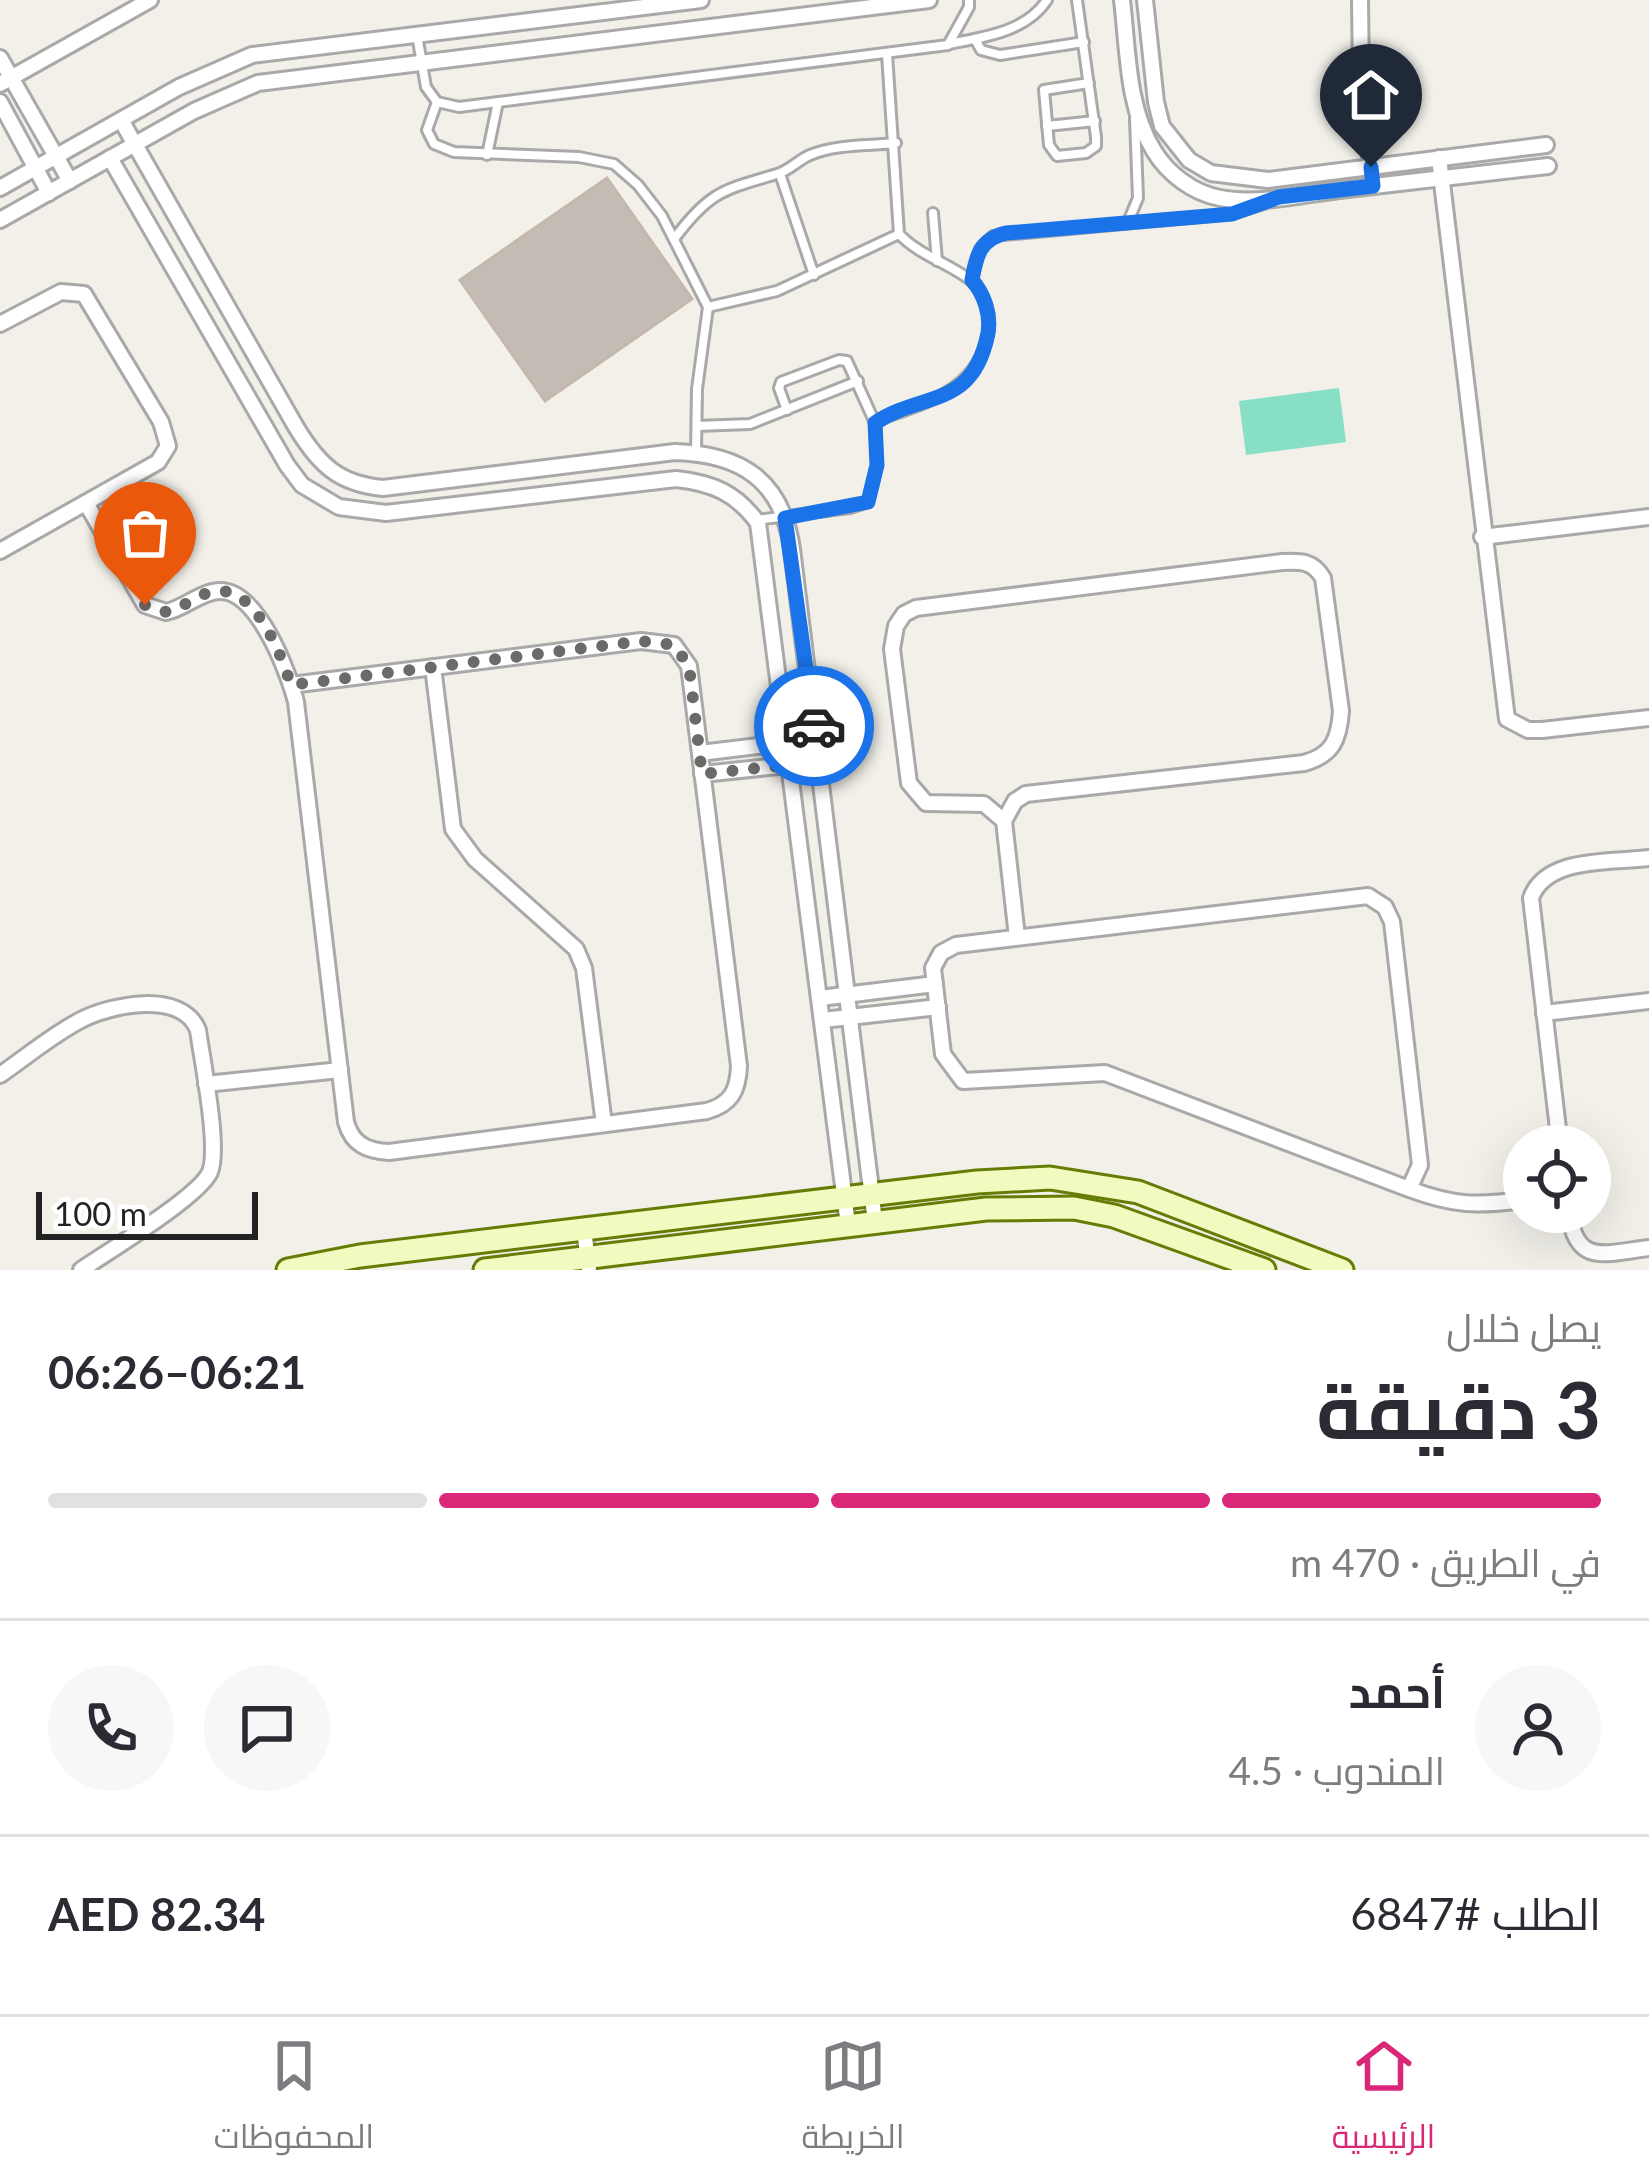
<!DOCTYPE html>
<html lang="ar">
<head>
<meta charset="utf-8">
<style>
	:root { --surface:#fff; --page:#f7f7f7; --text:#2b2b33; --muted:#7c7c81; --line:#e1e1e2; --accent:#db2777 }
	body { margin:0; font-family:Lato,Cairo,sans-serif; background:var(--page); color:var(--text); direction:rtl; height:100vh; display:flex; flex-direction:column; font-size:45px; white-space:nowrap }
	* { box-sizing:border-box; margin:0 }
	p { font-size:39px; color:var(--muted) }
	.icon { flex:none; width:66px; height:66px; fill:none; stroke:currentColor; stroke-width:2; stroke-linecap:round; stroke-linejoin:round }
	.map { position:relative; height:1270px; overflow:hidden; direction:ltr }
	.sheet { display:flex; flex-direction:column; background:var(--surface); flex:1 }
	.sheet>* { flex:none }
	.controls { position:absolute; left:1503px; top:1125px; display:grid; gap:24px }
	.controls a { display:grid; place-items:center; width:108px; height:108px; border-radius:50%; background:var(--surface); box-shadow:0 12px 48px #0002; font-size:60px }
	.scale { position:absolute; left:36px; bottom:30px; width:222px; box-sizing:border-box; padding-left:12px; border:6px solid #222; border-top:0; font-size:33px; line-height:42px; white-space:nowrap; color:#222; -webkit-text-stroke:9px #fff; paint-order:stroke }
	.pin { position:absolute; display:grid; place-items:center; width:102px; height:102px; color:#fff; margin:-123px -51px; border-radius:50% 50% 50% 0; rotate:-45deg; box-shadow:0 0 12px #0007 }
	.pin .icon { rotate:45deg }
	.courier { position:absolute; display:grid; place-items:center; width:120px; height:120px; margin:-60px; border:9px solid #1a73e8; border-radius:50%; background:#fff; color:#222; box-shadow:0 3px 15px #0007 }
	.summary em { font-style:normal; font-weight:700 }
	.summary div { display:flex; flex-direction:column-reverse }
	.summary { display:flex; align-items:center; justify-content:space-between; height:204px; padding:0 48px }
	h1 { font-size:78px; font-weight:700; line-height:90px }
	.bar { display:grid; grid-template-columns:repeat(4,1fr); gap:18px 12px; align-content:center; height:144px; padding:0 48px }
	.bar i { height:15px; border-radius:9px; background:var(--line) }
	.bar .on { background:var(--accent) }
	.bar p { grid-column:span 4 }
	.line { display:flex; align-items:center; gap:30px; padding:0 48px; border-top:3px solid var(--line) }
	.line div { flex:1 }
	.round { display:grid; place-items:center; flex:none; width:126px; height:126px; border-radius:63px; background:var(--page) }
	.tabs { display:flex; justify-content:space-around; align-items:center; height:168px; border-top:3px solid var(--line); background:var(--surface); font-size:33px; color:var(--muted) }
	.tabs a { display:grid; justify-items:center; gap:6px }
	.tabs .on { color:var(--accent) }
	.map>svg:first-child { display:block }
	.pitch { fill:#87e0c6 }
	.building { fill:#c3bcb5; stroke:#c4b8ab; stroke-width:3 }
	.lines { fill:none; stroke-linecap:round; stroke-linejoin:round }
	.lane-casing { stroke:#a9a9a9; stroke-width:14 }
	.street-casing { stroke:#a9a9a9; stroke-width:20 }
	.secondary-casing { stroke:#657d04; stroke-width:27 }
	.lane { stroke:#fff; stroke-width:8 }
	.street { stroke:#fff; stroke-width:14 }
	.secondary { stroke:#f2fabf; stroke-width:21 }
	.done { stroke:#6b6a68; stroke-width:12; stroke-dasharray:0 21.6 }
	.route { stroke:#1a73e8; stroke-width:15 }
</style>
</head>
<body>
<div class="map">
<svg width="1649" height="1270" viewBox="0 0 1649 1270">
	<rect width="100%" height="100%" fill="#f2f0e9"/>
	<path class="pitch" d="M1339,388l7,54 -100,13 -7,-54z"/>
	<path class="building" d="M607,178l85,121 -147,102 -85,-121z"/>
	<g class="lines">
		<defs>
			<g id="lane">
				<path d="M1077,0l19,137v9l-10,7 -29,3 -8,-11 -5,-55 45,-7"/>
				<path d="M417,35l9,52 11,15 22,5 489,-62 21,-38v-7"/>
				<path d="M975,39l6,11 19,5 84,-13"/>
				<path d="M949,44c35,-7 77,-12 98,-44"/>
				<path d="M437,102l-10,28 7,14 20,8 125,5 35,7 24,21 24,31 46,91 -11,82 -1,64"/>
				<path d="M1047,126l48,-5"/>
				<path d="M487,155l11,-53"/>
				<path d="M780,174l34,101"/>
				<path d="M933,213l4,48"/>
				<path d="M1128,222l10,-24 -3,-79"/>
				<path d="M674,239c36,-48 49,-49 103,-65 12,-3 21,-14 33,-19 26,-11 58,-9 86,-12"/>
				<path d="M972,279l8,-30 13,-13 239,-22 35,-11"/>
				<path d="M708,307l69,-16 122,-57"/>
				<path d="M787,410l-8,-22 2,-6 58,-22 8,1 28,62"/>
				<path d="M697,426l53,-2 108,-43"/>
				<path d="M756,520l94,-12 18,-6 9,-37 -2,-42c11,-8 22,-9 34,-14 42,-14 73,-35 80,-80 2,-17 -6,-40 -20,-50 -23,-17 -50,-24 -70,-45l-12,-180"/>
			</g>
			<g id="street">
				<path d="M1122,0c6,50 5,108 32,151 14,23 39,42 66,47 38,7 80,-3 119,-8 69,-8 139,-16 209,-24"/>
				<path d="M1145,0l11,102 6,24 27,34 22,13 57,7 278,-35"/>
				<path d="M1360,0l1,75 11,99"/>
				<path d="M0,58l70,123"/>
				<path d="M0,84l150,-84"/>
				<path d="M0,102l49,91"/>
				<path d="M121,120l175,307c23,38 43,57 87,61l292,-36c66,2 107,28 117,97l83,673"/>
				<path d="M110,158l177,307 15,20 37,22 47,6 290,-34c37,4 60,14 82,44l90,702"/>
				<path d="M1439,158l68,561 21,11h14l107,-12"/>
				<path d="M0,188l179,-101 73,-32 449,-55"/>
				<path d="M0,220l194,-109 64,-28 671,-83"/>
				<path d="M0,324l61,-32 23,2 77,128 7,24 -10,16 -158,89"/>
				<path d="M86,503l59,102 21,7c19,-4 34,-20 53,-21 38,-2 69,80 77,111l50,420c6,22 21,29 43,30l318,-41c24,-7 31,-20 32,-45l-50,-400 -15,-21 -33,-4 -350,44"/>
				<path d="M1482,537l167,-20"/>
				<path d="M433,667l20,162 22,30 101,90 8,19 20,156"/>
				<path d="M700,753l115,-14"/>
				<path d="M702,774l116,-12"/>
				<path d="M1004,821l-20,-17 -58,-1 -17,-20 -17,-134 4,-23 8,-12 12,-6 366,-46c19,-1 31,-1 41,16l18,133c-2,28 -8,44 -37,52l-278,31 -11,7 -11,20 13,116"/>
				<path d="M820,998l115,-14"/>
				<path d="M1544,1013l105,-12"/>
				<path d="M823,1020l115,-13"/>
				<path d="M0,1075c26,-18 51,-39 79,-54 32,-17 103,-31 119,9 4,30 22,117 12,142 -11,25 -103,80 -129,98"/>
				<path d="M206,1084l134,-14"/>
				<path d="M1560,1146l-29,-248c15,-42 81,-35 118,-40"/>
				<path d="M1409,1189l11,-24 -28,-243 -7,-15 -17,-11 -412,49 -15,8 -8,15 10,86 20,27 142,-8 304,116c46,17 67,17 115,11"/>
				<path d="M1569,1212c7,55 36,41 80,36"/>
				<path d="M584,1229l5,41"/>
			</g>
			<g id="secondary">
				<path d="M288,1270l72,-14 224,-27 393,-47 73,-4 88,14 204,78"/>
				<path d="M485,1270l501,-61 88,-1 40,8 150,54"/>
			</g>
		</defs>
		<use href="#lane" class="lane-casing"/>
		<use href="#street" class="street-casing"/>
		<use href="#secondary" class="secondary-casing"/>
		<use href="#lane" class="lane"/>
		<use href="#street" class="street"/>
		<use href="#secondary" class="secondary"/>
	</g>
	<g class="lines">
		<path class="done" d="M145,605l21,7c18,-4 35,-21 53,-21 38,-1 62,64 72,94l350,-44 33,4 15,21 13,108 116,-12 -4,-36"/>
		<path class="route" d="M814,726l-29,-208 83,-16 9,-37 -2,-42c47,-32 98,-13 113,-90 3,-19 -4,-39 -16,-53 4,-24 8,-41 34,-47l226,-19 47,-17 94,-11 -2,-19"/>
	</g>
</svg>
<div class="controls">
<a><svg class="icon" aria-label="locate" viewBox="0 0 24 24"><circle cx="12" cy="12" r="6"/><path d="M12 2v4M12 18v4M2 12h4M18 12h4"/></svg></a>
</div>
<div class="scale">100 m</div>
<div class="pin" style="left:145px;top:605px;background:#ea580c"><svg class="icon" aria-label="bag" viewBox="0 0 24 24"><path d="M5 8h14l-1 12H6zM9 8a3 3 0 0 1 6 0"/></svg></div>
<div class="pin" style="left:1371px;top:167px;background:#1f2937"><svg class="icon" aria-label="home" viewBox="0 0 24 24"><path d="M3 11l9-7 9 7M6 9v11h12V9"/></svg></div>
<div class="courier" style="left:814px;top:726px"><svg class="icon" aria-label="car" viewBox="0 0 24 24"><path d="M5 17H2v-5l4-1 3-4h7l3 4 3 1v5h-3M9 17h6M6 11h13"/><circle cx="7" cy="17" r="2"/><circle cx="17" cy="17" r="2"/></svg></div>
</div>
<section class="sheet">
<div class="summary"><div><h1>3 دقيقة</h1><p>يصل خلال</p></div><em>06:21–06:26</em></div>
<div class="bar"><i class="on"></i><i class="on"></i><i class="on"></i><i></i><p>في الطريق · 470 m</p></div>
<div class="line" style="height:216px"><a class="round"><svg class="icon" aria-label="person" viewBox="0 0 24 24"><circle cx="12" cy="8" r="4"/><path d="M4 21q1-7 8-7t8 7"/></svg></a><div><b>أحمد</b><p>المندوب · 4.5</p></div><a class="round"><svg class="icon" aria-label="chat" viewBox="0 0 24 24"><path d="M4 5h16v11H9l-5 4z"/></svg></a><a class="round"><svg class="icon" aria-label="phone" viewBox="0 0 24 24"><path d="M5 4h4l2 5-3 2q2 4 5 5l2-3 5 2v4C11 20 4 13 5 4z"/></svg></a></div>
<div class="line" style="height:156px"><div>الطلب #6847</div><b>AED 82.34</b></div>
</section>
<nav class="tabs">
<a class="on"><svg class="icon" aria-label="home" viewBox="0 0 24 24"><path d="M3 11l9-7 9 7M6 9v11h12V9"/></svg>الرئيسية</a>
<a><svg class="icon" aria-label="map" viewBox="0 0 24 24"><path d="M3 6l6-2 6 2 6-2v14l-6 2-6-2-6 2zM9 4v14M15 6v14"/></svg>الخريطة</a>
<a><svg class="icon" aria-label="saved" viewBox="0 0 24 24"><path d="M7 4h10v16l-5-4-5 4z"/></svg>المحفوظات</a>
</nav>
</body>
</html>
